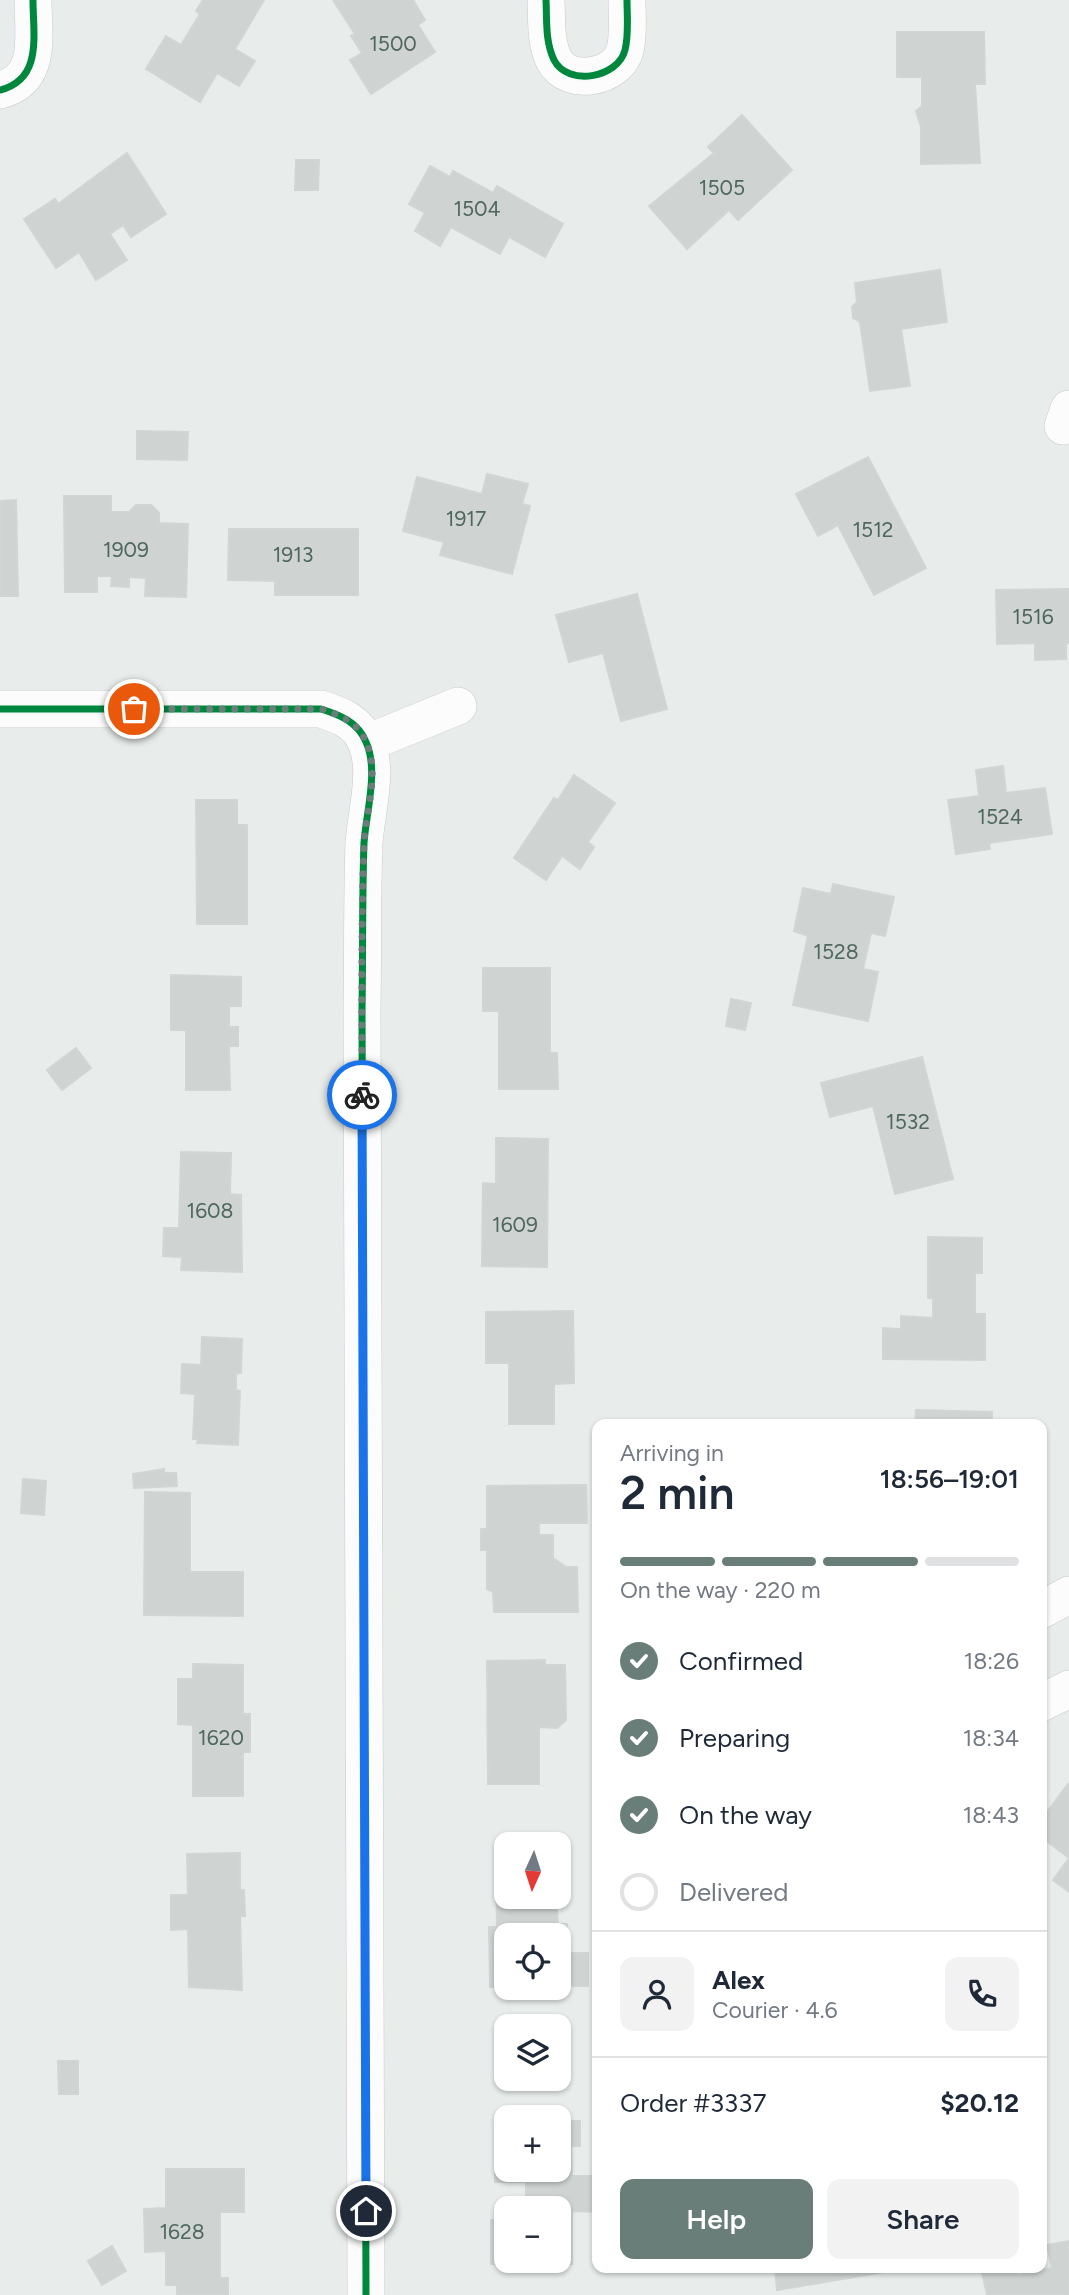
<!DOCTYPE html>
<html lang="en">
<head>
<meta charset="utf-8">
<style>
	:root { --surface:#fff; --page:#f2f2f3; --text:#1f2937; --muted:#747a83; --line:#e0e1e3; --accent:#697e78 }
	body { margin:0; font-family:Figtree,sans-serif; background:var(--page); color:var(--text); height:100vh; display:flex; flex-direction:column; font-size:26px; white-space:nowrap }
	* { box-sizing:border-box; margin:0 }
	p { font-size:23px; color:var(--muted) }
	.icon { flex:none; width:38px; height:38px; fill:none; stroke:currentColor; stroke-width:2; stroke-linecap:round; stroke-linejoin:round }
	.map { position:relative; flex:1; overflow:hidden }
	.drawer { position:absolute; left:592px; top:1419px; width:455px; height:854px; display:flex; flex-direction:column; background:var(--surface); border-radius:14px; box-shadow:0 2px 5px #0004 }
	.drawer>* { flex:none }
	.needle { width:46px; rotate:183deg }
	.fabs { position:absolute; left:494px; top:1832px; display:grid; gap:14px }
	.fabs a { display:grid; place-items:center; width:77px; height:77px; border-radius:14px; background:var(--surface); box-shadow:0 2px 5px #0004; font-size:35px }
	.pin { position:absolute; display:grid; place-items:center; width:60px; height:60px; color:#fff; margin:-30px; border:4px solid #fff; border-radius:50%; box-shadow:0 2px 7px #0007 }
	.courier { position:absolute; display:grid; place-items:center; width:70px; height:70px; margin:-35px; border:5px solid #1a73e8; border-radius:50%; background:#fff; color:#222; box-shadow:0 2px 9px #0007 }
	.head em { font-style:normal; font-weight:600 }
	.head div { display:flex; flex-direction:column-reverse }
	.head { display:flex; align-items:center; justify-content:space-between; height:119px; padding:0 28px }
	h1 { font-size:46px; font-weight:600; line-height:52px }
	.bar { display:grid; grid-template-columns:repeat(4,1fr); gap:10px 7px; align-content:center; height:84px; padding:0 28px }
	.bar i { height:9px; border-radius:5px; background:var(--line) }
	.bar .on { background:var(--accent) }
	.bar p { grid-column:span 4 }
	.line { display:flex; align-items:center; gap:18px; padding:0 28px; border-top:2px solid var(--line) }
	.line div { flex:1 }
	.round { display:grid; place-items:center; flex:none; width:74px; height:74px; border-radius:14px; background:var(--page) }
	ol { padding:0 28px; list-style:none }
	li { display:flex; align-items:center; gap:21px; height:77px }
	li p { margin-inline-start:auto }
	li .icon { padding:7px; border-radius:50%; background:var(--accent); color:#fff; stroke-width:4 }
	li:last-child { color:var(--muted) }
	li i { width:38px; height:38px; border:4px solid var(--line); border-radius:50% }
	.primary-button { display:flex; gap:14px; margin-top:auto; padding:14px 28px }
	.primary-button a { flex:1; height:80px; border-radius:14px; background:var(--accent); color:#fff; font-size:28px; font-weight:600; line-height:80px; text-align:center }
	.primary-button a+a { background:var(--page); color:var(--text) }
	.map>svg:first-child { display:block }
	.building { fill:#cfd4d2; stroke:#d1d6d4; stroke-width:2; fill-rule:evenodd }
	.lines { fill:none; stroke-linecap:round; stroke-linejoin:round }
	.minor-casing { stroke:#c5cac8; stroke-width:38 }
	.minor { stroke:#fcfcfc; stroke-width:37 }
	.cycleway-casing { stroke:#f7fbf9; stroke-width:11 }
	.cycleway { stroke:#00873e; stroke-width:7 }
	.done { stroke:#697e78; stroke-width:7; stroke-dasharray:0 12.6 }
	.route { stroke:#1a73e8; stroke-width:9 }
	.labels { text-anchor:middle; stroke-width:5; stroke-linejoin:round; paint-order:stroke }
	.number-label { font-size:21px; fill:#506761 }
</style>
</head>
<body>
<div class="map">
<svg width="1069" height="2295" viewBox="0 0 1069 2295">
	<rect width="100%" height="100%" fill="#e8edeb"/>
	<g class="building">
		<path d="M203,0h61l-29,49 20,12 -16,25 -22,-13 -17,29 -54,-33 20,-33 15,9 19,-31 -4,-3z"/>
		<path d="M333,0h80l12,20 -7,5 17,27 -64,42 -21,-34 12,-7 -11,-17 4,-2z"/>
		<path d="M897,32h87l1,52h-10l5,79 -59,1v-37l-5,-16 6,-5v-29h-25z"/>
		<path d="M742,115l50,55 -54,50 -9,-10 -42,39 -38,-43 65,-53 -6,-6z"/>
		<path d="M127,153l39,61 -35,23 -8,-12 -13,9 17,26 -31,20 -17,-28 -23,16 -32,-49 31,-20 3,5z"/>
		<path d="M296,160h23l-1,30h-23z"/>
		<path d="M430,166l20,11 3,-6 40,22 4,-7 66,38 -18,33 -36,-20 -9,17 -49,-27 -11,19 -25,-15 10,-18 -16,-9z"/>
		<path d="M940,270l7,52 -46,7 9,57 -40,5 -10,-69 -7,-4 -1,-11 5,-5 -2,-19z"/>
		<path d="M137,431l51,1 -1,28 -50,-1z"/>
		<path d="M868,457l58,111 -52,27 -36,-70 -20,11 -22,-42z"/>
		<path d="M487,474l41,10 -6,20 8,2 -18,68 -72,-19 4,-13 -41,-11 14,-54 65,17z"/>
		<path d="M64,496h47v16h18l7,-7h15l8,8v10l29,1 -2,73 -41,-1 1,-18 -17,-1v10l-18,-1 1,-10h-15v16h-32z"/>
		<path d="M16,500l2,96h-18v-95z"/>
		<path d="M229,529h129v66h-83v-14l-47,-1z"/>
		<path d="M1069,589v54h-3v16l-31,1v-17l-38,1 -1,-54z"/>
		<path d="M637,594l30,115 -46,12 -18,-68 -34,9 -13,-47z"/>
		<path d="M1003,766l3,27 39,-5 7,46 -63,9 1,6 -34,5 -8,-54 31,-4 -3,-26z"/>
		<path d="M574,775l41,28 -27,39 6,5 -14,22 -18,-13 -16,24 -32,-22 40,-60 4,2z"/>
		<path d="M196,800h41v25h10v99h-50z"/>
		<path d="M833,884l61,13 -9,39 -14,-3 -8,36 15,3 -10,49 -75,-16 15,-69 -14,-5 9,-43 28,6z"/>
		<path d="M483,968h67v85h7l1,36h-59v-78h-16z"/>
		<path d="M171,975l70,2v29h-12v21h9v19h-9l1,44h-44v-60h-15z"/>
		<path d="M731,999l20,4 -6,27 -19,-4z"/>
		<path d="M76,1048l15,20 -29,22 -15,-20z"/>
		<path d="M922,1057l31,122 -58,15 -22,-88 -43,11 -9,-34z"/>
		<path d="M496,1138l52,1 -1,128 -65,-1 1,-83 13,1z"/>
		<path d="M181,1152l50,1 -1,41 11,1 1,77 -61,-2 1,-13 -19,-1 1,-28h15z"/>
		<path d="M928,1237l54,1v35h-7v41h10v46l-102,-1v-31l18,1v-13l32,2v-20h-5z"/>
		<path d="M573,1311l1,72 -20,1v40h-45v-61h-23v-51z"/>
		<path d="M202,1337l40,2 -1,34 -5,1v16l4,1 -2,54 -41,-2 1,-4h-5l2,-45 -14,-1 1,-29 19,1z"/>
		<path d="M916,1410l76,2v12h-77z"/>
		<path d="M164,1469v4h12l1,13 -43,2 -1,-14z"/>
		<path d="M23,1479l23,2 -2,34 -23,-2z"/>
		<path d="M586,1485l1,38h-48v12h14v23l13,9h11l1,45h-84l-1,-20 -6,-3v-39h-6v-21h6v-43z"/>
		<path d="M145,1492l45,1v79h53v44l-99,-1z"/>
		<path d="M545,1660v5h20l1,55 -9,8 -18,-1v57h-51l-1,-123z"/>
		<path d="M193,1664l50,1v49h7v38h-7v44h-50v-71l-15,-1v-45h15z"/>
		<path d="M1068,1784l1,1v107l-16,-12 16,-22 -28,-21v-17z"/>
		<path d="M240,1853v37h4l1,26h-5l2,74 -53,-3 -1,-58 -17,1v-35h17l-1,-41z"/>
		<path d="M496,1873h10v24h50l2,27h9l1,29h20v33h-30v-50h-52v51h-16l-1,-60h8z"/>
		<path d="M58,2061h20v33h-19z"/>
		<path d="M558,2121h22v25h-9l1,30h25v36l-25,-1v53h-81v-44h5v-11l30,-1v-26h-31v-43h11v31h52zM506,2208h52v53h-52z"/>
		<path d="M166,2169h78v43h-24v66h8v17h-51v-10h-11v-34l-21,1 -1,-43 22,-1z"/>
		<path d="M1069,2241v54h-82l-6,-27h34l2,7 35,-7 -5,-23z"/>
		<path d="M112,2246l14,25 -24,14 -14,-24z"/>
		<path d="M775,2268h116v3l-114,19z"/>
	</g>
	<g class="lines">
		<defs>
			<g id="minor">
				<path d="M546,0c1,20 -1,41 8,60 14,27 64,18 71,-10 4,-15 2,-35 2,-50"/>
				<path d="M0,90c43,-11 33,-55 33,-90"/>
				<path d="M1063,426l6,-17"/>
				<path d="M0,709h321c19,6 37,13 45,33 13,28 0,71 -2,101 -2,55 -1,111 -2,166l4,1286"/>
				<path d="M367,743l91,-37"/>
				<path d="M1041,1610l28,-15"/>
				<path d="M1041,1703l28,-14"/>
			</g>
		</defs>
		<use href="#minor" class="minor-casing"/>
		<use href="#minor" class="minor"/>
		<defs>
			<g id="cycleway">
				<path d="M546,0c1,20 -1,41 8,60 14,27 64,18 71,-10 4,-15 2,-35 2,-50"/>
				<path d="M0,90c43,-11 33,-55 33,-90"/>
				<path d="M0,709h321c19,6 37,13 45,33 13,28 0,71 -2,101 -2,55 -1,111 -2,166l4,1286"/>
			</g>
		</defs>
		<use href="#cycleway" class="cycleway-casing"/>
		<use href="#cycleway" class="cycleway"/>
	</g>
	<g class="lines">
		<path class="done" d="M134,709h187c19,6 37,13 45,33 14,30 0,69 -2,101 -3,84 -2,168 -2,252"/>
		<path class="route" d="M362,1095l4,1116"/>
	</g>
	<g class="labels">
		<g class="number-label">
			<text x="393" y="51">1500</text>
			<text x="722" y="195">1505</text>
			<text x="477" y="216">1504</text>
			<text x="466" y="526">1917</text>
			<text x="873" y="537">1512</text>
			<text x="126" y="557">1909</text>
			<text x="293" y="562">1913</text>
			<text x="1033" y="624">1516</text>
			<text x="1000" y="824">1524</text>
			<text x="836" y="959">1528</text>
			<text x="908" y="1129">1532</text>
			<text x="210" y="1218">1608</text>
			<text x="515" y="1232">1609</text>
			<text x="221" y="1745">1620</text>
			<text x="182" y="2239">1628</text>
		</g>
	</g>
</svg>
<div class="fabs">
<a><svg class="needle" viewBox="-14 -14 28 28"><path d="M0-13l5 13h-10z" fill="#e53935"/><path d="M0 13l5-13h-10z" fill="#747a83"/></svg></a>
<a><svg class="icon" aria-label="locate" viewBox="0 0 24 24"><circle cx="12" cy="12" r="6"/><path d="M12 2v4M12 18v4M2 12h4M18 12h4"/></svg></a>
<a><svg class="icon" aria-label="layers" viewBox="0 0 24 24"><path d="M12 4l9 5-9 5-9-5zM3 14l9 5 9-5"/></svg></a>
<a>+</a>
<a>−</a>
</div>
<div class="pin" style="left:134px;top:709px;background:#ea580c"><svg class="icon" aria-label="bag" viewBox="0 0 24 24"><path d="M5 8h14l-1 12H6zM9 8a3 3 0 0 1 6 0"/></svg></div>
<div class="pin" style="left:366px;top:2211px;background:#1f2937"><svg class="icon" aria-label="home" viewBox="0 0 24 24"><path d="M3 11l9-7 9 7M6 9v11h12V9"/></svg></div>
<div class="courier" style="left:362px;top:1095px"><svg class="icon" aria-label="bike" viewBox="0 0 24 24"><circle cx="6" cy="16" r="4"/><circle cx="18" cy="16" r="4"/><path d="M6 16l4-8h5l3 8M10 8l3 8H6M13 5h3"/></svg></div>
<section class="drawer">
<div class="head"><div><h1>2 min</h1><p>Arriving in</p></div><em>18:56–19:01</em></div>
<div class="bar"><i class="on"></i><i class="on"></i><i class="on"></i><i></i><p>On the way · 220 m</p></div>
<ol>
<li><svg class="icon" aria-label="check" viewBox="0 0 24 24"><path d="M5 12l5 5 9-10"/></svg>Confirmed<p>18:26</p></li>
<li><svg class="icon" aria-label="check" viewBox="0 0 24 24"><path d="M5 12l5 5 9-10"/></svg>Preparing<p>18:34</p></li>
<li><svg class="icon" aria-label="check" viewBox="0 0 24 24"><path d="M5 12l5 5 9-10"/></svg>On the way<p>18:43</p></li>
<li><i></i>Delivered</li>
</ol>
<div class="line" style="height:126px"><a class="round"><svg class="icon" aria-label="person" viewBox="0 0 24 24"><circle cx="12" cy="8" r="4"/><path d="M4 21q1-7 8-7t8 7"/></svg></a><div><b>Alex</b><p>Courier · 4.6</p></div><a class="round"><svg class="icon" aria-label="phone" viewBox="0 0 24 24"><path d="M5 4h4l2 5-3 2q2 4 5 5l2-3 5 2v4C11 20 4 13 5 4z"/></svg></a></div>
<div class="line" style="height:91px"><div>Order #3337</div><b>$20.12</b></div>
<div class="primary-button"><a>Help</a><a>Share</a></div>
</section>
</div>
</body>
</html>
